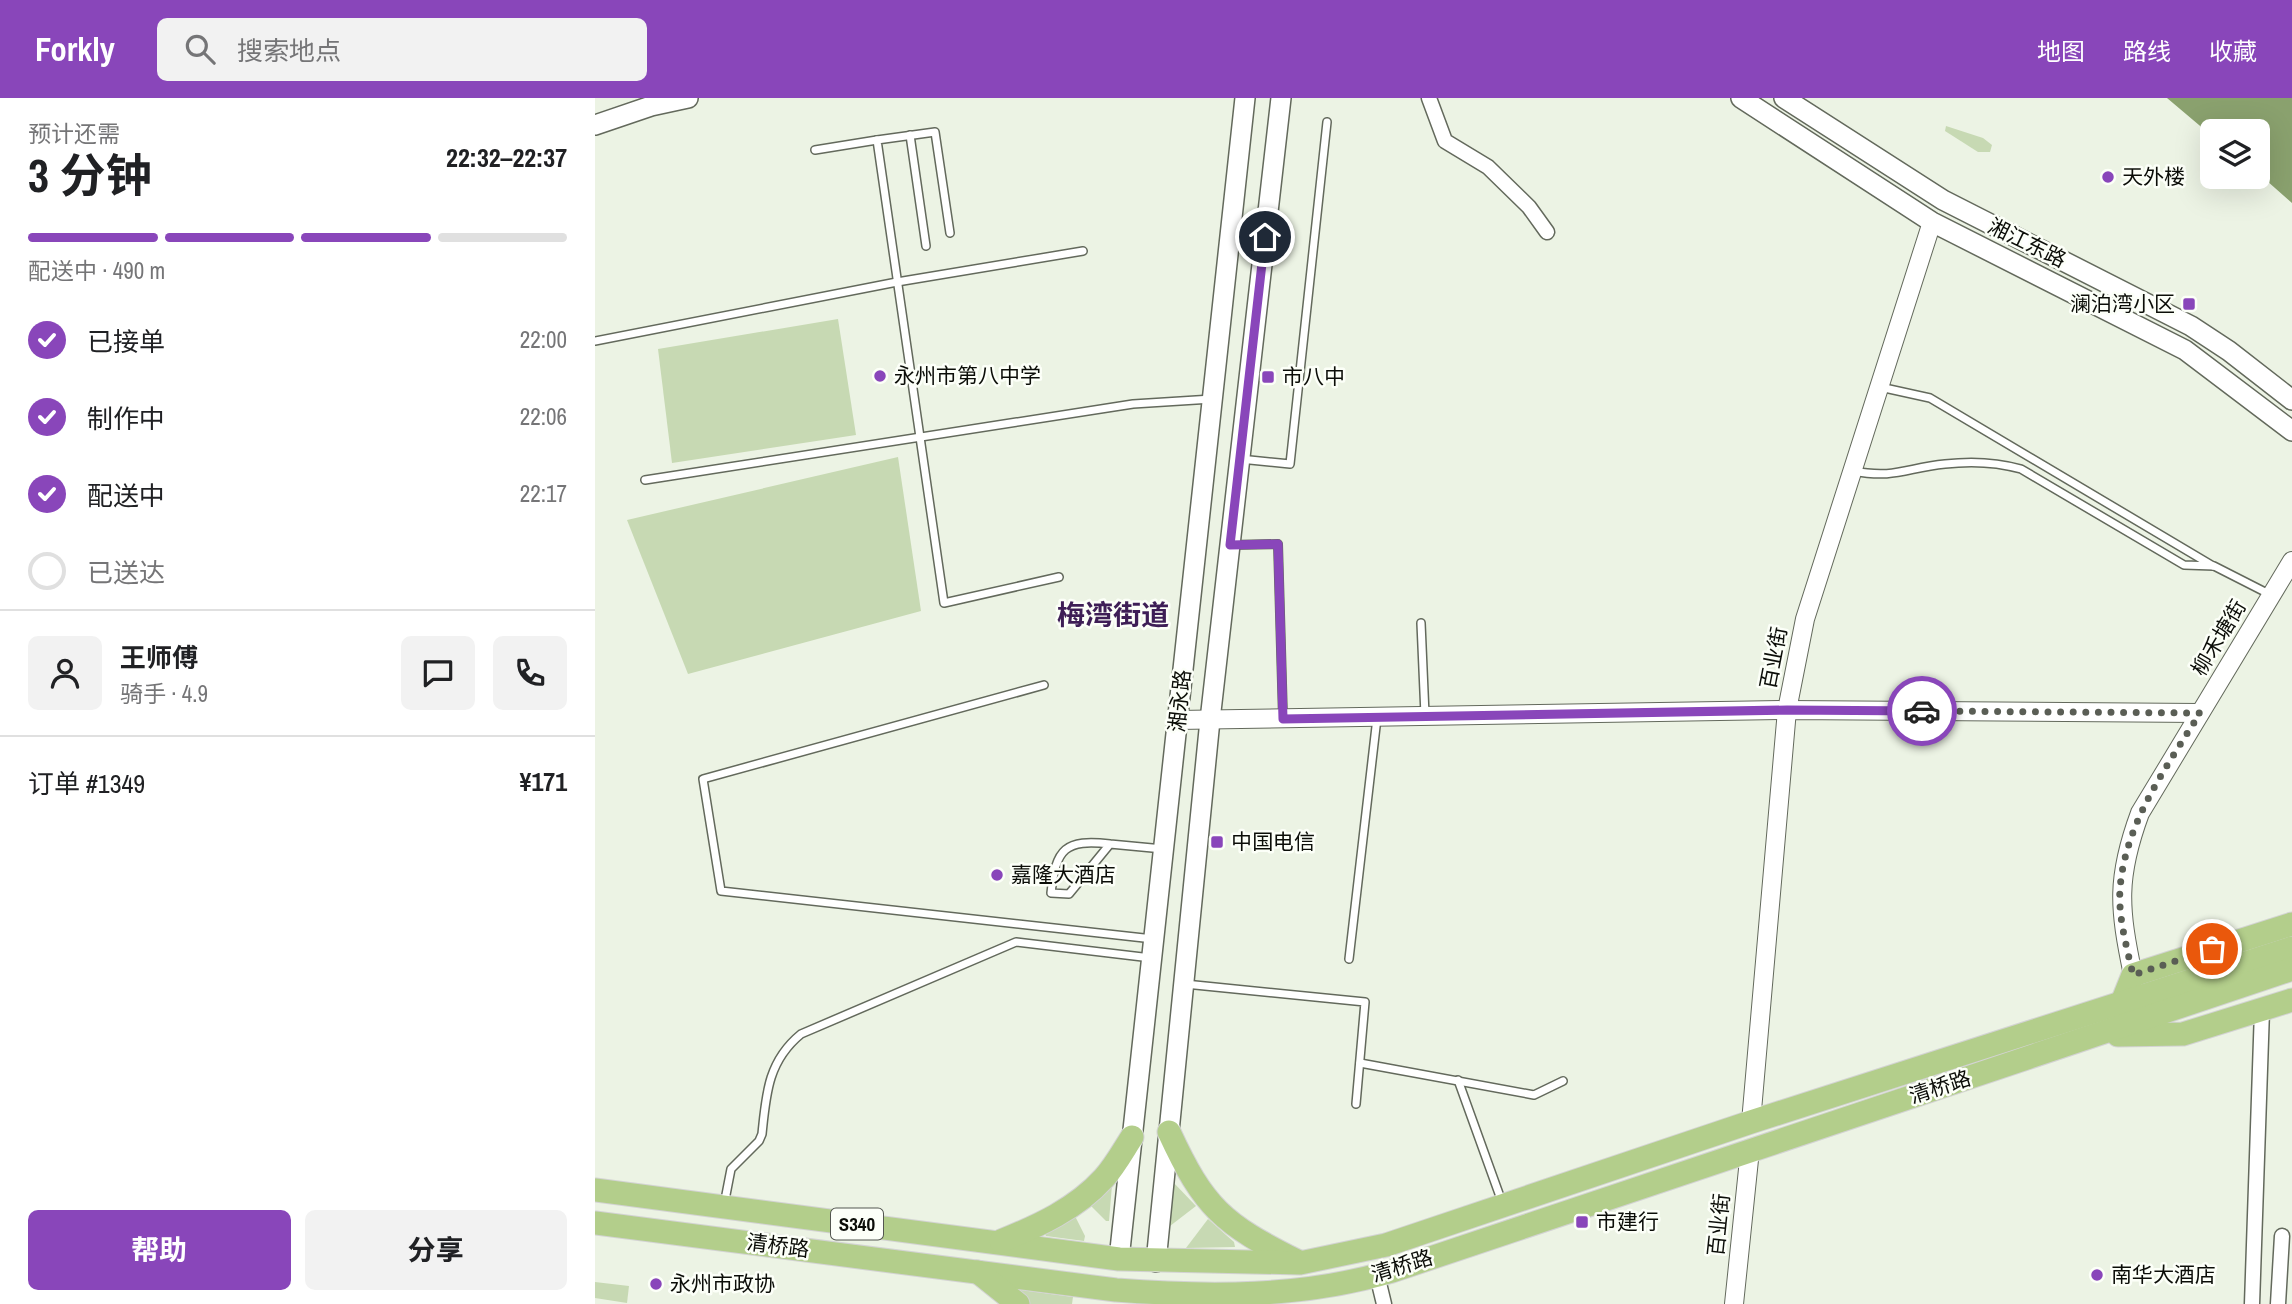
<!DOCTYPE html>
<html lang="zh">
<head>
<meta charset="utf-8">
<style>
	:root { --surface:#fff; --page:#f2f2f2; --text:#202124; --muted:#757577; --line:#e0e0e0; --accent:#8946ba }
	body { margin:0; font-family:"Archivo Narrow","Noto Sans SC",sans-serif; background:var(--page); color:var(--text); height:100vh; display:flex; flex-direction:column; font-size:26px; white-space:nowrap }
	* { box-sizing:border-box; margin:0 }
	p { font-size:23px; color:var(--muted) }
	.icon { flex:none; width:38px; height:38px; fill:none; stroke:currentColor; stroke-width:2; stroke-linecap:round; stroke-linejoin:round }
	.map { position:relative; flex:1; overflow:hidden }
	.details { display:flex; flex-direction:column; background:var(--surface); width:595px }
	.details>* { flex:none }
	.controls { position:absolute; left:1605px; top:21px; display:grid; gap:14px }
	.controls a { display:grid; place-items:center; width:70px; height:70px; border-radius:10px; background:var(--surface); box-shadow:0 7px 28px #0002; font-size:35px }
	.pin { position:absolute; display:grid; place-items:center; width:60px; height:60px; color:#fff; margin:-30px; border:4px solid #fff; border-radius:50%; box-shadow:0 2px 7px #0007 }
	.courier { position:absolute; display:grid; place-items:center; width:70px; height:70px; margin:-35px; border:5px solid #8946ba; border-radius:50%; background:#fff; color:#222; box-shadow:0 2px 9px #0007 }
	.headline em { font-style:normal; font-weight:700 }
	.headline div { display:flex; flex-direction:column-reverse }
	.headline { display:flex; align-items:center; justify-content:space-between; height:119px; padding:0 28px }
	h1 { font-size:46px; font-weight:700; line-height:52px }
	.bar { display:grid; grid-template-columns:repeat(4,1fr); gap:10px 7px; align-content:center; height:84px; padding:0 28px }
	.bar i { height:9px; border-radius:5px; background:var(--line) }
	.bar .current { background:var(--accent) }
	.bar p { grid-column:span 4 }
	.line { display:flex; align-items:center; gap:18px; padding:0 28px; border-top:2px solid var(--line) }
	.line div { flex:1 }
	.round { display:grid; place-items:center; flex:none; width:74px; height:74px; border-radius:10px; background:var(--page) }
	ol { padding:0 28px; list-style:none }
	li { display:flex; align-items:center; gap:21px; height:77px }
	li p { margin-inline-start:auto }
	li .icon { padding:7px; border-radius:50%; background:var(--accent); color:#fff; stroke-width:4 }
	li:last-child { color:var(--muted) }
	li i { width:38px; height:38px; border:4px solid var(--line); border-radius:50% }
	.cta { display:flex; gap:14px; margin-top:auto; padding:14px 28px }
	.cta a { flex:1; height:80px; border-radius:10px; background:var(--accent); color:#fff; font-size:28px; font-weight:700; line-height:80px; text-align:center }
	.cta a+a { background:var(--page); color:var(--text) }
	header { display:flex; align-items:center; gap:42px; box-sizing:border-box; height:98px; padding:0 35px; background:var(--accent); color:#fff }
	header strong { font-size:33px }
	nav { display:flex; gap:38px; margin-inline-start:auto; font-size:24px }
	.search { width:490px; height:63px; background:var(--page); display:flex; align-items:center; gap:18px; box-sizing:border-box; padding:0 24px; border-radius:10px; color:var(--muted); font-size:26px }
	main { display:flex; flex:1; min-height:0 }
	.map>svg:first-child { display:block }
	.green { fill:#c7d9b3 }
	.water { fill:#8aa16e }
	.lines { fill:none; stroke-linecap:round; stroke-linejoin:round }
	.service-casing { stroke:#63695c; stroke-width:10 }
	.minor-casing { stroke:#63695c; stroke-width:17 }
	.tertiary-casing { stroke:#63695c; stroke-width:20 }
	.secondary-casing { stroke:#63695c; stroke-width:22 }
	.primary-casing { stroke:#d3d3d3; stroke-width:25 }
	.service { stroke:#fff; stroke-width:7 }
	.minor { stroke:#fff; stroke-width:14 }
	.tertiary { stroke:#fff; stroke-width:18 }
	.secondary { stroke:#fff; stroke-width:19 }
	.primary { stroke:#b3ce8b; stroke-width:23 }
	.done { stroke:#5a5e55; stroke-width:7; stroke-dasharray:0 12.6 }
	.route { stroke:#8946ba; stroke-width:9 }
	.poi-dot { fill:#8946ba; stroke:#fcfff8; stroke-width:2.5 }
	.labels { text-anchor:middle; stroke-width:5; stroke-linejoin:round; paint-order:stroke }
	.shield { fill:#fcfff8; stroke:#535650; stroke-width:2 }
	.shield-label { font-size:19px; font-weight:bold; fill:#0b0d08 }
	.poi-label { font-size:21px; fill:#0b0d08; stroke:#fcfff8; text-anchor:start }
	.street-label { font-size:21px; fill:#0b0d08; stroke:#fcfff8 }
	.district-label { font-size:28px; font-weight:bold; fill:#3e1e56; stroke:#fcfff8 }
</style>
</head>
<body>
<header>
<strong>Forkly</strong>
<div class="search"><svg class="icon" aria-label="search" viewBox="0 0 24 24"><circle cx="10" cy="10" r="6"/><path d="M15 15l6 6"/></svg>搜索地点</div>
<nav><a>地图</a><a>路线</a><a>收藏</a></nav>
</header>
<main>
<section class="details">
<div class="headline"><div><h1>3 分钟</h1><p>预计还需</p></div><em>22:32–22:37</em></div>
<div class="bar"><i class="current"></i><i class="current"></i><i class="current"></i><i></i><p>配送中 · 490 m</p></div>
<ol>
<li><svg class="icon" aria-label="check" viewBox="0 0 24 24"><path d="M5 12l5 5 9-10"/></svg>已接单<p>22:00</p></li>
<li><svg class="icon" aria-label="check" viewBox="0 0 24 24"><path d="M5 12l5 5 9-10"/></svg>制作中<p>22:06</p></li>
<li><svg class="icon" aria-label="check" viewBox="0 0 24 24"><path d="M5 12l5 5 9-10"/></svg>配送中<p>22:17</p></li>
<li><i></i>已送达</li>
</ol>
<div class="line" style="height:126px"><a class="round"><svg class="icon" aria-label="person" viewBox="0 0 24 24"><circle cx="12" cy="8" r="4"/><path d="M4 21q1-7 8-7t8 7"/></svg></a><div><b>王师傅</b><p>骑手 · 4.9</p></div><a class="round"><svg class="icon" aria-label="chat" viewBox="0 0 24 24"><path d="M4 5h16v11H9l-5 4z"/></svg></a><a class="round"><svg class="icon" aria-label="phone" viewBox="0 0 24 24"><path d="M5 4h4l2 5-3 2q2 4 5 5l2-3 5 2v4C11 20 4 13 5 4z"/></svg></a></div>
<div class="line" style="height:91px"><div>订单 #1349</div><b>¥171</b></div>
<div class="cta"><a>帮助</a><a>分享</a></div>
</section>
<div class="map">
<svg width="1697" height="1206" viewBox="0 0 1697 1206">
	<rect width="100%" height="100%" fill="#ecf3e4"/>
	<g class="green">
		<path d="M1351,28l37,12 9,7 -2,7h-12l-33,-21z"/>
		<path d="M243,221l18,116 -184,28 -14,-114z"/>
		<path d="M303,359l23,154 -233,63 -61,-154z"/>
		<path d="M577,1083l24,25 -26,20 -4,-1z"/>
		<path d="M517,1087l-3,36h-3l-21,-21z"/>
		<path d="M477,1112l13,26 -1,5 -38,-5 -2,-3z"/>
		<path d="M613,1121l26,23 1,5 -49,1z"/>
		<path d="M0,1184l34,4 -2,17 -32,-5z"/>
		<path d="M426,1192l52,7 -1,7h-45l-8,-11z"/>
	</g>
	<path class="water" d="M1572,0h125v105l-34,-30 -1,-42h-45v5z"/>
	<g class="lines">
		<defs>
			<g id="service">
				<path d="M315,37l16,111"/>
				<path d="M220,52l62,-10"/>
				<path d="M355,135l-15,-101 -58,8 67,463 115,-26"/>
				<path d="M0,243l302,-59 186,-31"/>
				<path d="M1285,289l50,11 283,168"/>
				<path d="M645,361l50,5 37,-342"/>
				<path d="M1258,373c42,8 53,-3 92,-7 25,-3 51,-2 76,5l163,96 30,1 57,29"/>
				<path d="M50,382l488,-76 79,-5"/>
				<path d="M635,447l48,-1 5,174"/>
				<path d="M826,525l4,92"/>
				<path d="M449,587l-341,94 18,112 432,48"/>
				<path d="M515,746c-45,-5 -54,4 -59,49l18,1 41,-50 53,5"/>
				<path d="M754,861l28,-241"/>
				<path d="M590,886l180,18 -9,102"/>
				<path d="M765,965l174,32 29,-14"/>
				<path d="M863,982l44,122"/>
				<path d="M129,1107l7,-36 28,-28 3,-7c4,-40 6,-73 39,-100l215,-92 135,16"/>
			</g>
			<g id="minor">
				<path d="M834,0l16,43 43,26 41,40 18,25"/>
				<path d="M782,1177l7,29"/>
				<path d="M1657,1206l10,-294"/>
				<path d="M1683,1206l4,-68"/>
			</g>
			<g id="tertiary">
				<path d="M583,622l609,-10 413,3"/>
				<path d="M1538,877c-14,-67 -17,-97 7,-162l152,-252"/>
				<path d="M1156,1024l36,-412 18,-91 127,-397"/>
				<path d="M1139,1206l16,-154"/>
			</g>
			<g id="secondary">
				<path d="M1146,0l191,124 253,128 107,81"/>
				<path d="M1189,0l159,102 248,126 38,25 63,49"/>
				<path d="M0,27l56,-19 37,-8"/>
				<path d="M524,1161l126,-1161"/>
				<path d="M561,1164l54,-542 71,-622"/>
			</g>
			<g id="primary">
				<path d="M1526,907l12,-30 159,-51"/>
				<path d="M1523,937l65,-1 109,-34"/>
				<path d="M574,1034c35,76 54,92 128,129"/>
				<path d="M0,1092l524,69 181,4 86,-18 365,-123 541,-174"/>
				<path d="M0,1125l521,67c91,7 187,8 276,-19l900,-302"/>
				<path d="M406,1143c37,-15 75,-32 103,-63 11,-12 19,-27 28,-41"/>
				<path d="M383,1174l40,32"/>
			</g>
		</defs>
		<use href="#service" class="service-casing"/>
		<use href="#minor" class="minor-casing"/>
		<use href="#tertiary" class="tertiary-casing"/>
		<use href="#secondary" class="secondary-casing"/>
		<use href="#primary" class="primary-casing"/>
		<use href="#service" class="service"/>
		<use href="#minor" class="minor"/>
		<use href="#tertiary" class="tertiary"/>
		<use href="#secondary" class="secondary"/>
		<use href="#primary" class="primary"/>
	</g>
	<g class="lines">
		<path class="done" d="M1327,613l278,2c-34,55 -75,110 -80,176 -2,28 7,59 13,86l79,-26"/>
		<path class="route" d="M670,139l-35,308 48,-1 5,175 504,-9 135,1"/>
	</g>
	<g class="poi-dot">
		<circle cx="1513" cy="79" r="7"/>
		<rect x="1587" y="199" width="14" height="14" rx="3.5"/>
		<circle cx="285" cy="278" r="7"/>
		<rect x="666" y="272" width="14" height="14" rx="3.5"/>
		<rect x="615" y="737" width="14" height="14" rx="3.5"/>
		<circle cx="402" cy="777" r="7"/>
		<rect x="980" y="1117" width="14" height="14" rx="3.5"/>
		<circle cx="1502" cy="1177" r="7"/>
		<circle cx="61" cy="1186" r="7"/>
	</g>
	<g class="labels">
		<rect class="shield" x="236" y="1110.5" width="52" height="31" rx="5"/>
		<g class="shield-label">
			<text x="262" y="1133">S340</text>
		</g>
		<g class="poi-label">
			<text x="1527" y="86">天外楼</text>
			<text x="1580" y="213" text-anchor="end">澜泊湾小区</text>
			<text x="299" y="285">永州市第八中学</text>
			<text x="687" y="286">市八中</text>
			<text x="636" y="751">中国电信</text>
			<text x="416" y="784">嘉隆大酒店</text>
			<text x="1001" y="1131">市建行</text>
			<text x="1516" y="1184">南华大酒店</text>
			<text x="75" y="1193">永州市政协</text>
		</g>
		<g class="street-label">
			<text transform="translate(1432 145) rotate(26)" y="7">湘江东路</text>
			<text transform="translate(1624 540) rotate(-59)" y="7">柳禾塘街</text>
			<text transform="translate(1179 560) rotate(-79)" y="7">百业街</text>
			<text transform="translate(585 603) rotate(-84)" y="7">湘永路</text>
			<text transform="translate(1345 989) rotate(-18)" y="7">清桥路</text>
			<text transform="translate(1124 1127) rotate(-84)" y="7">百业街</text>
			<text transform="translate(183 1148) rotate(7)" y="7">清桥路</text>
			<text transform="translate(807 1168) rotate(-17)" y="7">清桥路</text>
		</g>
		<g class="district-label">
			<text x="518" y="527">梅湾街道</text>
		</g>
	</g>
</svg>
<div class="controls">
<a><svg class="icon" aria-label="layers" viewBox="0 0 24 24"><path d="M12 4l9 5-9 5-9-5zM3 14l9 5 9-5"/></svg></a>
</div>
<div class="pin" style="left:1617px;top:851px;background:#ea580c"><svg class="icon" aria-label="bag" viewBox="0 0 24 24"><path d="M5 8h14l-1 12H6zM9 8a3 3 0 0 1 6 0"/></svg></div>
<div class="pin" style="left:670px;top:139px;background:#1f2937"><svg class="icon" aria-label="home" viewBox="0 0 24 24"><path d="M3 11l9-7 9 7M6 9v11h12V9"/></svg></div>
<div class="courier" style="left:1327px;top:613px"><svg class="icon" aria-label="car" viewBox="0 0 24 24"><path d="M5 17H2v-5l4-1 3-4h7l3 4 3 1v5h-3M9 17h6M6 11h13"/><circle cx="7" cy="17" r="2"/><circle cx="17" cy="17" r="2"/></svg></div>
</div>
</main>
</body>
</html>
